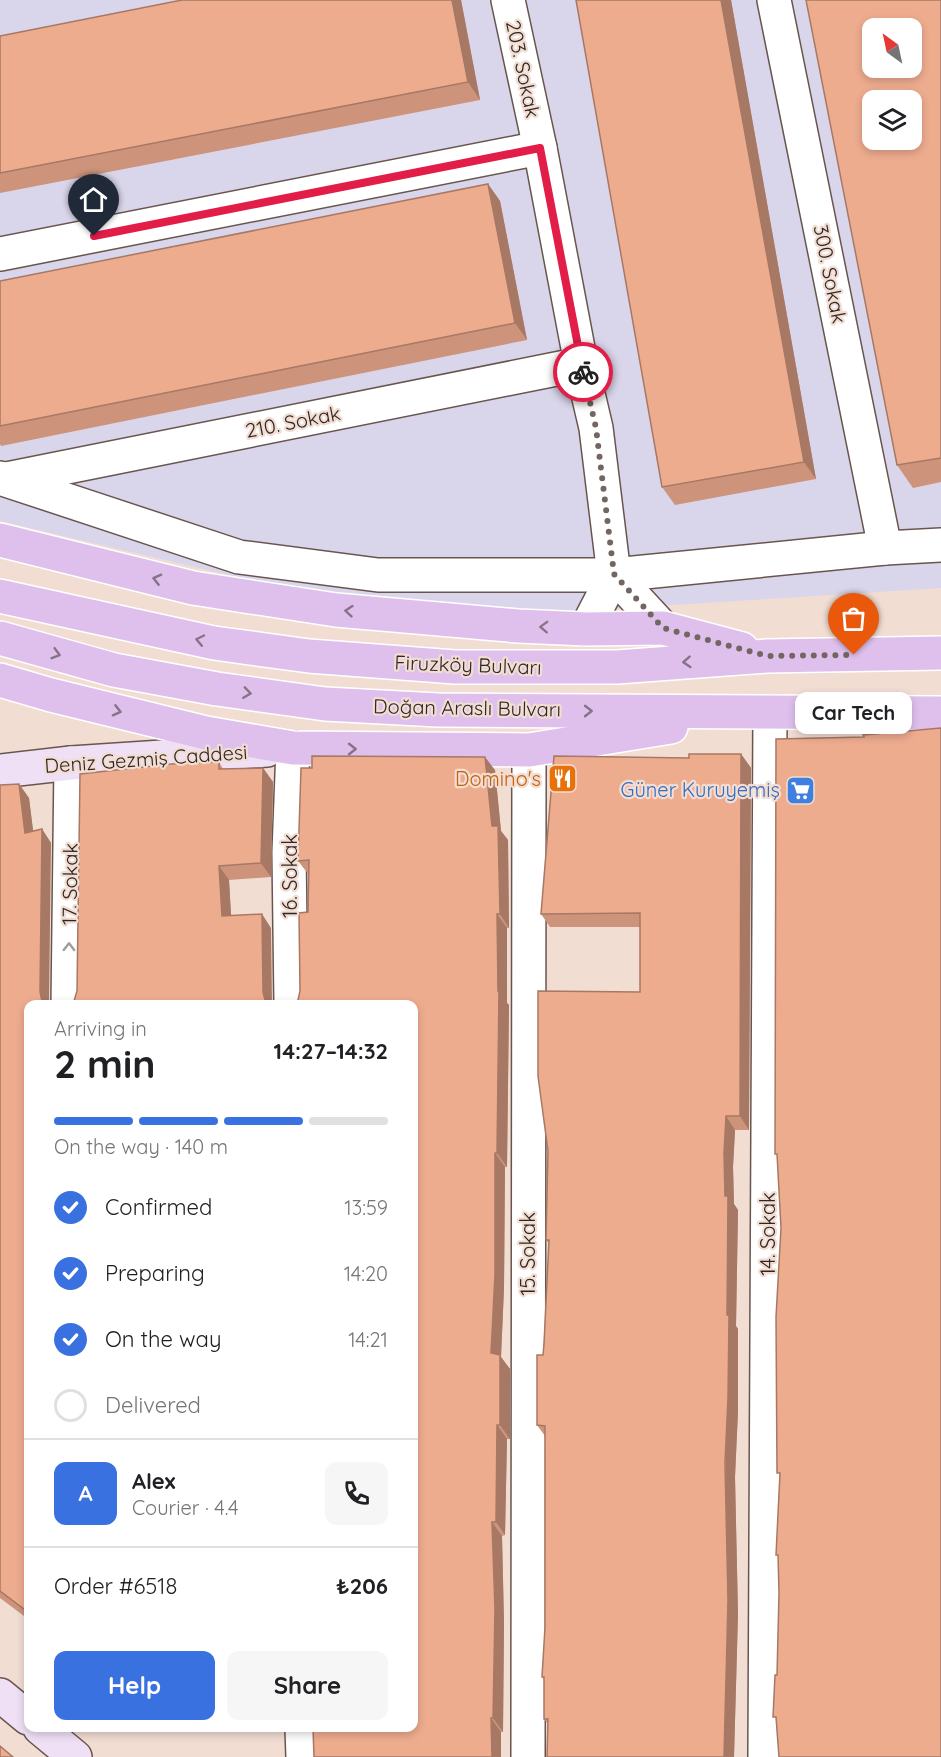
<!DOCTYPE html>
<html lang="en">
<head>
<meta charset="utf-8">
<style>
	:root { --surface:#fff; --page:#f6f6f6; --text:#202124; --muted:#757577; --line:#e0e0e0; --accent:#3a71e0 }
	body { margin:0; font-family:Quicksand,sans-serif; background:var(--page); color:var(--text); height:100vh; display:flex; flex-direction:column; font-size:22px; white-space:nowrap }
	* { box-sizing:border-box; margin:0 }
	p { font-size:20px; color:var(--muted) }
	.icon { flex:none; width:33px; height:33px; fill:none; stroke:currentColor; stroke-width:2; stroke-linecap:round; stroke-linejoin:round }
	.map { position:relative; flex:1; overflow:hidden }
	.details { position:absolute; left:24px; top:1000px; width:394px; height:732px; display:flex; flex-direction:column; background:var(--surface); border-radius:12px; box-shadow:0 3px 9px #0003 }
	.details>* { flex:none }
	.needle { width:39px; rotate:327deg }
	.fabs { position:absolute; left:862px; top:18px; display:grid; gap:12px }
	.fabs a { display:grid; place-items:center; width:60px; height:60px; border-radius:12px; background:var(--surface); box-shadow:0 3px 9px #0003; font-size:30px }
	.pin { position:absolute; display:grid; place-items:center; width:51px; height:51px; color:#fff; margin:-62px -26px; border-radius:50% 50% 50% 0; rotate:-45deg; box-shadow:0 0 6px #0007 }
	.pin .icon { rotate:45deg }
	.courier { position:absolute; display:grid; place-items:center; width:60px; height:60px; margin:-30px; border:4px solid #e11d48; border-radius:50%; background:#fff; color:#222; box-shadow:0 2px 8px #0007 }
	.bubble { position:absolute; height:42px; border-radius:12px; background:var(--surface); box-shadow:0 3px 9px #0003; font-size:20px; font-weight:800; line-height:42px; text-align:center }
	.summary em { font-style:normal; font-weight:800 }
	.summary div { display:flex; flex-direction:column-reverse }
	.summary { display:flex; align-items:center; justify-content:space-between; height:102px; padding:0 30px }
	h1 { font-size:39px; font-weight:800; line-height:45px }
	.bar { display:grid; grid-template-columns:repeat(4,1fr); gap:9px 6px; align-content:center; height:72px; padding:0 30px }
	.bar i { height:8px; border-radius:4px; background:var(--line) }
	.bar .on { background:var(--accent) }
	.bar p { grid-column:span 4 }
	.line { display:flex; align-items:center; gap:15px; padding:0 30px; border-top:2px solid var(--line) }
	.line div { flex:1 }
	.round { display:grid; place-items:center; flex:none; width:63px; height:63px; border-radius:12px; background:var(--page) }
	ol { padding:0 30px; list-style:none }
	li { display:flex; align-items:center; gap:18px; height:66px }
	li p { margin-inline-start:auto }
	li .icon { padding:6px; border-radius:50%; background:var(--accent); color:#fff; stroke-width:4 }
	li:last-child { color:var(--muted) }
	li i { width:33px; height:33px; border:3px solid var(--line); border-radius:50% }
	.primary-button { display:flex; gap:12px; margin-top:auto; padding:12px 30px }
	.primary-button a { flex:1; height:69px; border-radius:12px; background:var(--accent); color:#fff; font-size:24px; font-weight:800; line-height:69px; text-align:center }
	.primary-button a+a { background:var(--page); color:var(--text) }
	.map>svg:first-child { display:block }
	.industrial { fill:#d9d5ea; fill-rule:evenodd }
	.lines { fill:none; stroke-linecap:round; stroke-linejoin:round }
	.street-casing { stroke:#68564e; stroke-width:36 }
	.secondary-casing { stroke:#68564e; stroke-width:36 }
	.primary-casing { stroke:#fff; stroke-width:36 }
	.street { stroke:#fff; stroke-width:33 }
	.secondary { stroke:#efe0f6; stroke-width:33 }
	.primary { stroke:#dfc0ed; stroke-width:33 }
	.wall { fill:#cd947b }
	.shaded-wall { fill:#a77864 }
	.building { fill:#eeac8f; stroke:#a77864; stroke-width:1.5; fill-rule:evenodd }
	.oneway { stroke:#867388 }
	.oneway2 { stroke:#a19d9c }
	.done { stroke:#736661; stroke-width:6; stroke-dasharray:0 10.8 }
	.route { stroke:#e11d48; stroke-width:8 }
	.labels { text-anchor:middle; stroke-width:4.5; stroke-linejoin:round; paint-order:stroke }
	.street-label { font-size:20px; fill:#2e2623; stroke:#f2ddd3 }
	.food-label { font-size:20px; fill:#c56008; stroke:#f2ddd3; text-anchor:end }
	.shop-label { font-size:20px; fill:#366cbe; stroke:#f2ddd3; text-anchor:end }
</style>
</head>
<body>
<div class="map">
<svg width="941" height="1757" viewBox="0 0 941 1757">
	<rect width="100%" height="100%" fill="#f2ddd3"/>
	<path class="industrial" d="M0,0h941v588l-378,24 -220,-10 -343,-81zM873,28h39v40h-39zM873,100h39v40h-39z"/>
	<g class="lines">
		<defs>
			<g id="street">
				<path d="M508,0l32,148 41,216 15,64 18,147 -28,54"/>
				<path d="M774,0l111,548"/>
				<path d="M0,254l540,-106"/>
				<path d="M0,478l239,79 139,18h236l271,-27 56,-3"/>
				<path d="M7,479l574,-115"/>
				<path d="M614,575l49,53"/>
				<path d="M68,1005l3,-242"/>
				<path d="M291,1005l-2,-153 4,-104"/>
				<path d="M302,1728l1,29"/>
				<path d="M528,1757l1,-1007"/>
				<path d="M765,1757l5,-1045"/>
			</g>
			<g id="secondary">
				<path d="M0,771l71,-8 196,-13"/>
				<path d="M0,1695l28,23"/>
				<path d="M40,1728l35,29"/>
			</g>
			<g id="primary">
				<path d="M0,540l193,48 143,22 182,16 68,3 77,-1 79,21"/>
				<path d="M0,596l214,47 95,13 146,11h162l150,-11 174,-3"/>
				<path d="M0,638l114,32 103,19 108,15 113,6 503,3"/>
				<path d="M0,680l51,15 155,38 87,15 236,2 142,-23"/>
			</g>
		</defs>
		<use href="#street" class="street-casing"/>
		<use href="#secondary" class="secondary-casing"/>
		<use href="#primary" class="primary-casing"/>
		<use href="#street" class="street"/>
		<use href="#secondary" class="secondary"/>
		<use href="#primary" class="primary"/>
	</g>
	<g class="wall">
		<path d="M182,0h279l19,100 -480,93v-157z"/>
		<path d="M576,0h155l85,479 -141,26 -13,-18z"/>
		<path d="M941,0v482l-28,6 -16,-23z"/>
		<path d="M488,184l12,17 27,139 -526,106 -1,-2v-163z"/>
		<path d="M741,754l10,14 -2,362h-14l-2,37 1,37 4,6 -2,116 2,3v82l-3,66 3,137 -4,143h-187l1,-33 -4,-5v-39l-2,-3 3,-50v-191l-8,-11 6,-70 6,-112 -3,-3 94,-248v-65h-90l-9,-13 148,-156z"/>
		<path d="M219,762l4,7 40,-1 10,14 -2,95 -42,3 2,36 40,12 -197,73 3,-10z"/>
		<path d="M495,770l6,61 7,9 1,88h-2v75l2,2 -2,162h-2l-1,121 -3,69 9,12v70h-3l-2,96 -3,1 2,87 -1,109h-2v25h-187l100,-29 -116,-728 2,-9 8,-79 1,-37 -11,-14z"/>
		<path d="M19,784l10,14 4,33 9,-2 9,14 -23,162v614l-28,-21v-813z"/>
		<path d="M162,1728h122l-1,4h-106z"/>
	</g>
	<g class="shaded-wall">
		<path d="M452,0h9l19,100 -12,-18z"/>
		<path d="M721,0h10l85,479 -12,-17z"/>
		<path d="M488,184l12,17 27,139 -12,-17z"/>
		<path d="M741,754l10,14 -2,362 -9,-14z"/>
		<path d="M485,757l10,13 6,61 7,9 1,88 -9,-14 -8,-88z"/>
		<path d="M263,768l10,14 -2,95 -10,-14z"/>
		<path d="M19,784l10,14 6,48 -10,-13z"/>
		<path d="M42,829l9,14 -2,162h-4l-3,-4 -2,-9z"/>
		<path d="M219,866l10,14 3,50 -10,-14z"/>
		<path d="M262,914l9,14 1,77h-4l-3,-5 -2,-8z"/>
		<path d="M497,914l10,14v75l2,2 -2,162 -10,-14z"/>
		<path d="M726,1116l9,14 -2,37 1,37 4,6 -2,116 2,3v82l-3,66 3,137 -4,143h-10l3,-442 -3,-162z"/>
		<path d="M495,1153l10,14 -1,121 -3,69 9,12v70l-10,-14 -9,-72z"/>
		<path d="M497,1425l10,14 -2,96 -9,-13z"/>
		<path d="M492,1522l10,14 2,87 -1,109 -10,-14z"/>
		<path d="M491,1718l10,14v25h-9z"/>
	</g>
	<g class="building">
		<path d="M182,0h270l16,82 -468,91v-137z"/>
		<path d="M576,0h145l83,462 -142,25z"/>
		<path d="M806,0h135v458l-44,7zM873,28h39v40h-39zM873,100h39v40h-39z"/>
		<path d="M488,184l27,139 -515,103v-145z"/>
		<path d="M941,728v1029h-162l-3,-40h-3l2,-42h2l2,-82 -1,-38h-2l4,-82h-3l-1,-156 5,-89 -4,-74h-2l1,-415 88,-2 -1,-2z"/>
		<path d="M689,754h52l-1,362h-14l-2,37 1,43h3l-1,119h2l-1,83 -3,65 3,137 -4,157h-177l1,-38h-4v-42h-2l3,-50v-201l-8,-1v-70h6l1,-11 5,-104h-3l2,-89 -10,-75v-85l102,1v-79l-99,1 13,-158 135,2z"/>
		<path d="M312,756l173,1 7,69h6l2,88h-3l1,77h1l-2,162h-2v121l-4,79 9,2v70h-3l-1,97h-4l3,87 -2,109h-2l1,39h-178l-1,-29h101v-723h-121l5,-5 2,-9 -1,-78 9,-1 1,-52 -11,1 3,-93h11z"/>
		<path d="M219,762v7l44,-1 -2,95 -42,3 3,50 40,-2 1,78 2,8 5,5h-200l4,-4 3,-10 3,-217 91,-10z"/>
		<path d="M19,784l6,49 17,-4 -2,163 2,9 4,4h-18v607l-28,-21v-806z"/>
		<path d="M0,1746l13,11h-13z"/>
	</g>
	<defs><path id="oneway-chevron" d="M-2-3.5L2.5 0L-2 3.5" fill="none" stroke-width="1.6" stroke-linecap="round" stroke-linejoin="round" transform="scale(1.5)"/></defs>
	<g class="oneway">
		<use href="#oneway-chevron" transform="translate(157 579) rotate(-166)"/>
		<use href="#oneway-chevron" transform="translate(349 611) rotate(-175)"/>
		<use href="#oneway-chevron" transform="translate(544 627) rotate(-178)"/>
		<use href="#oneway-chevron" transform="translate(200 640) rotate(-168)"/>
		<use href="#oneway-chevron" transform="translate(56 654) rotate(16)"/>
		<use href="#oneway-chevron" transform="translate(687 662) rotate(176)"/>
		<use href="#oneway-chevron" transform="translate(247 693) rotate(8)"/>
		<use href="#oneway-chevron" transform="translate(117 711) rotate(14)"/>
		<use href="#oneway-chevron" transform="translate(588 711)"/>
		<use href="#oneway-chevron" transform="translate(352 749)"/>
	</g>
	<use class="oneway2" href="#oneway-chevron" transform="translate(69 947) rotate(-89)"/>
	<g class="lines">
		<path class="done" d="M583,372l13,56 18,146 49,54 104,28 87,-1"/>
		<path class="route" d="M94,236l446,-88 43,224"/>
	</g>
	<defs>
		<symbol id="restaurant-square" viewBox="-11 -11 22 22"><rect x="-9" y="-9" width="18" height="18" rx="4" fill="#e8710a" stroke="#f2ddd3"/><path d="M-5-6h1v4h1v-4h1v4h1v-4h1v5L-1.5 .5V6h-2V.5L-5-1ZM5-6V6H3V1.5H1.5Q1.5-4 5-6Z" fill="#fff"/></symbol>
		<symbol id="supermarket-square" viewBox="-11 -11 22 22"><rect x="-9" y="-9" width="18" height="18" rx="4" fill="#3f7fe0" stroke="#f2ddd3"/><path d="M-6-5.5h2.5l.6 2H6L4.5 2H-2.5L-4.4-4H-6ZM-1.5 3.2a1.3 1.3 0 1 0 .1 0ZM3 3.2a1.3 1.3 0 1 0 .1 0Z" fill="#fff"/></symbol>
	</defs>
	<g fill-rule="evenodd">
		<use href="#restaurant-square" x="546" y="762" width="33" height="33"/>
		<use href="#supermarket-square" x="784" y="774" width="33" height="33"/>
	</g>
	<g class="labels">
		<g class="street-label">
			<text transform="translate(523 69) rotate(78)" y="7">203. Sokak</text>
			<text transform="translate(830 274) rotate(79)" y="7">300. Sokak</text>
			<text transform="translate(293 422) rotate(-11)" y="7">210. Sokak</text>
			<text transform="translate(468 665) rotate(2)" y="7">Firuzköy Bulvarı</text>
			<text transform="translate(467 708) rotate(1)" y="7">Doğan Araslı Bulvarı</text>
			<text transform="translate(146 759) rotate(-4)" y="7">Deniz Gezmiş Caddesi</text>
			<text transform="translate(290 876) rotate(-90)" y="7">16. Sokak</text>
			<text transform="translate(70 884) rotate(-89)" y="7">17. Sokak</text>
			<text transform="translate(768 1234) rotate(-90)" y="7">14. Sokak</text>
			<text transform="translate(528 1254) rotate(-90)" y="7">15. Sokak</text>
		</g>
		<g class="food-label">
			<text x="541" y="786">Domino's</text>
		</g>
		<g class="shop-label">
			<text x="780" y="797">Güner Kuruyemiş</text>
		</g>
	</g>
</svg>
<div class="fabs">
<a><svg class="needle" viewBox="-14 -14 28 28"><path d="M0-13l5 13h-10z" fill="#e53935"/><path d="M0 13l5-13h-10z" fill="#757577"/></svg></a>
<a><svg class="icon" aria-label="layers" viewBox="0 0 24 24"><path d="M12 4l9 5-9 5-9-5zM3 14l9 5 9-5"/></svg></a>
</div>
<div class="pin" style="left:854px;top:655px;background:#ea580c"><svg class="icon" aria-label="bag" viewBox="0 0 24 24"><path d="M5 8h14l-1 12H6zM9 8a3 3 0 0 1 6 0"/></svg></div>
<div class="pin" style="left:94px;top:236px;background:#1f2937"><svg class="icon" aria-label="home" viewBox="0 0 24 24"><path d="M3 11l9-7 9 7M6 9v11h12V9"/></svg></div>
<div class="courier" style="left:583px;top:372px"><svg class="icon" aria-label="bike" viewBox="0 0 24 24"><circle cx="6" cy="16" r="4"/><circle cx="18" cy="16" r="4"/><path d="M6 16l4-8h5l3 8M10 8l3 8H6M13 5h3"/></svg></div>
<div class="bubble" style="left:795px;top:692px;width:117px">Car Tech</div>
<section class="details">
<div class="summary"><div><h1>2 min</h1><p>Arriving in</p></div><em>14:27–14:32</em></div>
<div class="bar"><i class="on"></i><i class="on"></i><i class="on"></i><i></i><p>On the way · 140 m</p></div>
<ol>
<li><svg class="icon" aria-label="check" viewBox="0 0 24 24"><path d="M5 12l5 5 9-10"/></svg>Confirmed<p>13:59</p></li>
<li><svg class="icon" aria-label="check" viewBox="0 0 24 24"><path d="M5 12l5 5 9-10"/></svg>Preparing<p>14:20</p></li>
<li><svg class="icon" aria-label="check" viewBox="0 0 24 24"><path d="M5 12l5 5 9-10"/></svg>On the way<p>14:21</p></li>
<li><i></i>Delivered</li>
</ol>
<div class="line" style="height:108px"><b class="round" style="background:var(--accent);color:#fff">A</b><div><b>Alex</b><p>Courier · 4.4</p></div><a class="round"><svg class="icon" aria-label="phone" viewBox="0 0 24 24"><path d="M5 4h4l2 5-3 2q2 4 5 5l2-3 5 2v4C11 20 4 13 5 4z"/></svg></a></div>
<div class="line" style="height:78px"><div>Order #6518</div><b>₺206</b></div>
<div class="primary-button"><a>Help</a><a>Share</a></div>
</section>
</div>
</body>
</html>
